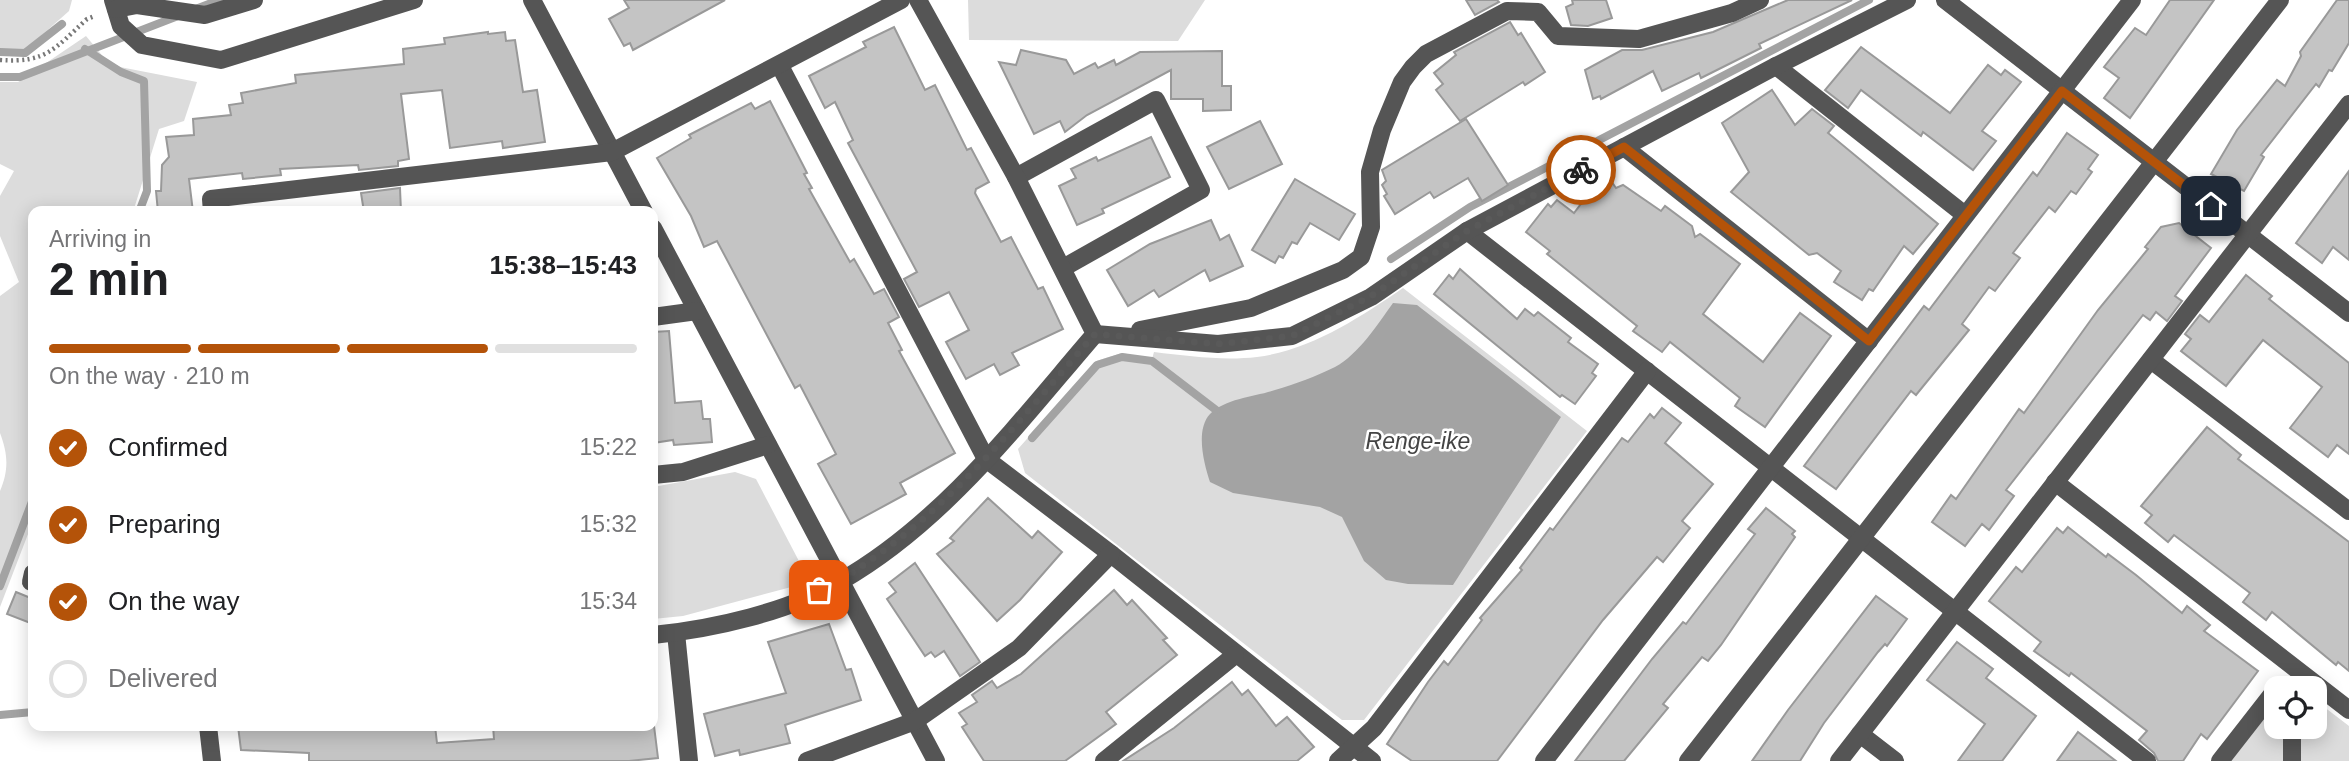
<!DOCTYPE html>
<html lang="en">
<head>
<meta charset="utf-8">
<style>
	:root { --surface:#fff; --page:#f6f6f6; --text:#202124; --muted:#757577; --line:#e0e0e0; --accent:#b45309 }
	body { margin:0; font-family:Arial,sans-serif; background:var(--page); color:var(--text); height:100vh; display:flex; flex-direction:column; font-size:26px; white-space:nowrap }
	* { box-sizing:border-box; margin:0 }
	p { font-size:23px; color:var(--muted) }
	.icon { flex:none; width:38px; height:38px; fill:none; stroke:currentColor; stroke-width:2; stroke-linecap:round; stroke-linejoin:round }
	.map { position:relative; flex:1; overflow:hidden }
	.drawer { position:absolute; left:28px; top:206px; width:630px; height:525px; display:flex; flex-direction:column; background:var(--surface); border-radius:14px; box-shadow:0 4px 18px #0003 }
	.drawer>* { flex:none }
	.tools { position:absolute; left:2264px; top:676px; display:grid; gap:14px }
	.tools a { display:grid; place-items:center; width:63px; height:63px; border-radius:14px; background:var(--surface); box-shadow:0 4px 18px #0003; font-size:35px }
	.pin { position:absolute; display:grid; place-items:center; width:60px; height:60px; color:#fff; margin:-30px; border-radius:14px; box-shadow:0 4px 10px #0006 }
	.courier { position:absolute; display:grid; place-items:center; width:70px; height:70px; margin:-35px; border:5px solid #b45309; border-radius:50%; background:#fff; color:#222; box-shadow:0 2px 9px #0007 }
	.head em { font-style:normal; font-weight:800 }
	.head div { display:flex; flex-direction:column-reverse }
	.head { display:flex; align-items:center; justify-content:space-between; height:119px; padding:0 21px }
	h1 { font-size:46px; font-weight:800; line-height:52px }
	.bar { display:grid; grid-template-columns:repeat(4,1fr); gap:10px 7px; align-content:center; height:84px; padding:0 21px }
	.bar i { height:9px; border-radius:5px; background:var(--line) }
	.bar .on { background:var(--accent) }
	.bar p { grid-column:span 4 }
	ol { padding:0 21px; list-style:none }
	li { display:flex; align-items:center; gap:21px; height:77px }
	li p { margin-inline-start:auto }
	li .icon { padding:7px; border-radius:50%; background:var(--accent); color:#fff; stroke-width:4 }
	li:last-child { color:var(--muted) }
	li i { width:38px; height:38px; border:4px solid var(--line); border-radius:50% }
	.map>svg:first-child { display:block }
	.green { fill:#dcdcdc }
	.water { fill:#a3a3a3 }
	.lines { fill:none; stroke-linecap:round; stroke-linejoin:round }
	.stream { stroke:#a3a3a3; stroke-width:8 }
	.building { fill:#c4c4c4; stroke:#999; stroke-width:2 }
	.path { stroke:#777; stroke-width:4.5; stroke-dasharray:2 3.5; stroke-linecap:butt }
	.minor { stroke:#555; stroke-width:18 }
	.done { stroke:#595959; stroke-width:7; stroke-dasharray:0 12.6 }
	.route { stroke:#b45309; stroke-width:9 }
	.labels { text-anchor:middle; stroke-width:5; stroke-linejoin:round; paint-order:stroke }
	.water-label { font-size:23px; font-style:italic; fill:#444; stroke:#fff }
</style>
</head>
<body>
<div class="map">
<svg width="2349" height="761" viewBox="0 0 2349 761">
	<rect width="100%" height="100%" fill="#fff"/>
	<g class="green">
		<path d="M0,0h72l-3,11 -44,39h-25z"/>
		<path d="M968,0h237l-27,41 -209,-1z"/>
		<path d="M86,36l19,23 15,8 77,15 -13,39 -25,8 -26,83h-100v309l-33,86v-116c9,-21 8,-37 0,-58v-137l19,-14 -19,-46v-40l14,-25 -14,-7v-82h18z"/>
		<path d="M1403,288l184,143 -223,289h-22l-317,-247 -7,-24 78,-88 26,-8 30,6 2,-7c34,4 69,9 103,5 54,-7 102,-39 146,-69z"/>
		<path d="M735,472l21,7 45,86 -6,21 -112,30 -30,3v-132z"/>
		<path d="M2315,700l34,26v35h-118l46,-59v24h38z"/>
	</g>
	<path class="water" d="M1393,303l24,2 144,112 -108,168 -45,-1 -22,-4 -22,-19 -22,-44 -22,-10 -87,-14 -23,-11c-6,-18 -15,-52 0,-68 16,-16 44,-17 65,-24 20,-6 42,-14 60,-23 24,-13 42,-42 58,-64z"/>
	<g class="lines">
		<g class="stream">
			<path d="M193,10l26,-10"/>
			<path d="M85,49l36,23 23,9 3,110 -8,21"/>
			<path d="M0,52l25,1 37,-29"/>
			<path d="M0,77h20l158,-61"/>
			<path d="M1391,259l79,-52 399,-207"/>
			<path d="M1032,438l65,-73 25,-8 30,4 64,49"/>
			<path d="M0,586l33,-87"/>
			<path d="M0,715l33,-3"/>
		</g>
	</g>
	<g class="building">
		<path d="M624,0h101l-92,50 -3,-7 -6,3 -15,-27 20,-11z"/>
		<path d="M1466,0h31l2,2 -24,13z"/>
		<path d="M1572,0h34l6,18 -24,8 -17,-1 -5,-18 7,-3z"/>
		<path d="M1788,0h64l-93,44 2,4 -60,30 -2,-5 -37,18 -9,-20 -52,28 -1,-3 -7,3 -8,-29 37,-20h20l71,-18z"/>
		<path d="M2170,0h44l-84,118 -26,-20 15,-20 -15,-11 31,-39 11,7z"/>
		<path d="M2337,0h12v43l-17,28 -3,-1 -10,17 -3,-3 -55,71 3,2 -20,34 -33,-17 26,-44 40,-50 8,6 16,-30 -1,-4z"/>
		<path d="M1510,22l8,13 3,-2 24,39 -20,13 -2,-3 -63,39 -24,-31 7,-6 -9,-11 22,-18 -2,-3z"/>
		<path d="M894,27l31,63 10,-5 32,65 4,-2 18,34 -13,7 -1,4 26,49 10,-5 27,52 5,-2 20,42 -51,24 7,12 -19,10 -6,-11 -28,15 -20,-37 23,-12 -20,-38 -30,15 -15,-28 13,-7 -69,-129 5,-3 -18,-38 -10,6 -16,-32 57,-29 -3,-5z"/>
		<path d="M488,32v2l17,-2 1,9 9,-1 8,52 14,-2 8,52 -42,6 -1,-7 -52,7 -8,-58 -41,4 8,65 -11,2v5l-39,4 -1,-5 -78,4 1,6 -38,4 -1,-6 -53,6 4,33h-35l-2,-21h5l1,-26 7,-8 -3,-20 28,-2 -1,-16 38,-4 -2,-10 14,-2 -2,-10 55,-10 -1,-8 109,-11 -1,-15 42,-5 -1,-6z"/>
		<path d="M1861,47l89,66 38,-48 13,10 4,-5 16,12 -39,49 14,10 -23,29 -50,-38 -2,4 -60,-46 -13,18 -23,-18z"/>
		<path d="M1021,50l45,10 8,14 21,-11 3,5 16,-8 2,5 24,-13 82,-1v35h9v24l-28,1v-12h-32v-29l-84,45 -22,17 -5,-11 -26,13 -35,-72 17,3z"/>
		<path d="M1772,90l23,35 17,-16 22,17 -6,7 110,91 -25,30 -9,-8 -31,45 -4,-2 -7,11 -28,-18 7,-11 -24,-18 -8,2 -78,-63 18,-20 -27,-49z"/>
		<path d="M770,101l37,72 -3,1 8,14 -3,1 41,73 4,-3 20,35 10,-5 15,28 -11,6 14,27 -3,1 56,102 -55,30 6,11 -55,30 -33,-60 18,-10 -36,-69 -5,3 -78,-147 -13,6 -13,-31 -34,-58 34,-20 -2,-3 62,-32 4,6z"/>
		<path d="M1466,119l42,66 -26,16 -14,-23 -34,20 -4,-6 -35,22 -11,-18 3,-2 -5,-9 4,-4 -4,-11z"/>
		<path d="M1260,121l22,43 -53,25 -22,-42z"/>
		<path d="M2067,133l31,22 -10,14 4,3 -16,22 -5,-3 -16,21 -6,-5 -36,46 7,5 -25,33 -6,-4 -27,37 7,6 -53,65 -5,-4 -75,98 -32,-23 120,-160 5,4 104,-138 4,4z"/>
		<path d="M1151,137l19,40 -68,32 2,4 -27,12 -18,-39 17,-8 -5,-9 25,-12 2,4z"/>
		<path d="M2349,171v89l-16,-13 -11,16 -26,-20z"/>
		<path d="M1609,178l7,10 7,-3 38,26 4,-5 27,20 3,11 5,-3 40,30 -37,50 60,48 37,-49 31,23 -66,91 -30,-21 5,-8 -70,-56 -8,10 -29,-21 4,-5 -90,-72 3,-3 -24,-19 22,-28 3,3 6,-7 17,13 22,-29 6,4z"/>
		<path d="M1295,179l60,35 -16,26 -29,-17 -13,21 -5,-2 -9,16 -4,-2 -4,7 -23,-13z"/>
		<path d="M400,188l1,24h-37l-3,-19z"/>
		<path d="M1211,220l9,20 9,-5 14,31 -33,15 -5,-11 -46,27 -5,-7 -26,16 -21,-36 43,-26z"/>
		<path d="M2179,223l32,25 -36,48 7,5 -15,20 -11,-9 -6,8 -7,-5 -137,175 8,6 -25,34 -7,-6 -17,22 -33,-24 19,-27 5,4 63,-90 5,4 74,-103 50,-61 -3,-2 16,-20z"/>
		<path d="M1460,269l57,50 8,-10 9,7 4,-4 33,26 -3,4 30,22 -6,9 4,3 -21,28 -13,-9 -2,2 -126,-103 15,-19 4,4z"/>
		<path d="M2246,275l26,21 -3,3 80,64v91l-12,-9 -9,12 -38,-29 32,-41 -59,-47 -37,46 -45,-35 10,-12 -6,-5 15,-19 9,7z"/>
		<path d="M669,331l6,72 26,-2 2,18h7l2,23 -38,3 -1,-5 -20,3v-111z"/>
		<path d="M1662,408l19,15 -16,20 48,41 -31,37 8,7 -27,34 -6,-5 -54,63 -106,141h-85l-25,-17 41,-62 16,-21 4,4 34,-45 -2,-2 42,-48 -2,-2 30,-40 3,2 69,-92 6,4 22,-28 4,4z"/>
		<path d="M2207,427l34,28 -3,4 111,83v129l-11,-9 -2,3 -64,-53 -6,8 -23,-18 7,-9 -76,-58 -6,7 -23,-19 7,-8 -11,-9z"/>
		<path d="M988,498l44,40 6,-7 24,21 -42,48 -23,21 -60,-67 17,-13 -4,-3z"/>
		<path d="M1766,508l29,23 -3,3 3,3 -74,108 -13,16 -6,-4 -39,47 5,4 -44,53h-49l77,-102 31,-37 3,2 69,-90 -7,-5z"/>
		<path d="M2068,527l38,30 2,-3 28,21 46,38 5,-7 23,19 -6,6 54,40 -51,68 -6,-5 -18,27h-25l-4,-8 -15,-13 8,-9 -76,-58 -2,3 -35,-25 7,-9 -52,-41 27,-34 6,5 35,-44 6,5z"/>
		<path d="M915,563l65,99 -20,14 -16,-25 -9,6 -4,-5 -6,4 -38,-57 9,-7 -7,-9z"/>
		<path d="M1114,590l13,15 5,-5 35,38 -4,2 14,15 -71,57 10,12 -51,37h-81l-22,-34 5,-3 -8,-11 18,-11 -5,-7 20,-14 5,7 24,-14z"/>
		<path d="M16,592l17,7v25l-26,-10z"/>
		<path d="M1876,596l31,23 -20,27 -2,-2 -7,8 -54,71 -24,38h-48l36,-51z"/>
		<path d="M829,624l17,46 5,-1 10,31 -76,25 5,18 -50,12 -1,-5 -24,6 -11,-42 82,-21 -18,-51z"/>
		<path d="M1957,642l36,27 -7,9 50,38 -34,45h-44l27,-37 -58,-44z"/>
		<path d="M1232,682l10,13 6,-5 28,36 11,-9 27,30 -17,14h-174l51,-33z"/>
		<path d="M238,726h197l2,17 57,-4 -1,-13h161l4,32 -29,3h-320v-8l-68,-3z"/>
		<path d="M2078,732l38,29h-59z"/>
	</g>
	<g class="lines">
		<path class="path" d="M0,60c47,3 54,-11 87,-41l8,-3"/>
		<g class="minor">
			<path d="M113,0l8,26 21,19 79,15 193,-60"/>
			<path d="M532,0l112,212"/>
			<path d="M1945,0l404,313"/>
			<path d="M116,9l21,-4 68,10 49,-15"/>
			<path d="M780,66l206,393 125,95 261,207"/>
			<path d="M1776,66l189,149"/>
			<path d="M1624,147l245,194"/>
			<path d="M1016,177l140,-77 45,90 -138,78"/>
			<path d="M212,212l-1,-13 401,-47 289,-152"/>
			<path d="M653,228l283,533"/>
			<path d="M1467,231l680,530"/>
			<path d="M653,317l44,-6"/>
			<path d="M1140,330l111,-22 92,-38 18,-13 10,-30 -1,-55 12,-42 20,-48 11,-15 13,-13 81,-43 31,1 20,24 81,3 93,-26 28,-13"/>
			<path d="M1095,334l123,10 74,-8 79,-39 96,-66 309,-165 131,-66"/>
			<path d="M2151,360l198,151"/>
			<path d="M653,475l30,-3 85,-27"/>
			<path d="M2055,482l294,228"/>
			<path d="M31,582l2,-9"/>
			<path d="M676,633l13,128"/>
			<path d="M653,635c60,-6 136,-23 188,-54 103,-59 178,-159 254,-247l-79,-157 -98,-177"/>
			<path d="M208,726l4,35"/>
			<path d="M1860,734l35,27"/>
			<path d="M807,761l108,-40 104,-73 92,-94"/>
			<path d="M1104,761l131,-106"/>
			<path d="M1338,761l36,-33 273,-357"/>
			<path d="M1544,761l588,-761"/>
			<path d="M1688,761l592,-761"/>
			<path d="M1839,761l510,-657"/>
			<path d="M2220,761l57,-73"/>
			<path d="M2292,761v-35"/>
		</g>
	</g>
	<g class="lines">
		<path class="done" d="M819,590c24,-9 43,-24 64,-39 82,-60 145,-141 212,-217l123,10 74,-8 79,-40 96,-65 114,-61"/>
		<path class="route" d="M1581,170l43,-23 245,194 193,-250 149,115"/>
	</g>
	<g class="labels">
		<g class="water-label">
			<text x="1418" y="449">Renge-ike</text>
		</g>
	</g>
</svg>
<div class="tools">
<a><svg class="icon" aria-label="locate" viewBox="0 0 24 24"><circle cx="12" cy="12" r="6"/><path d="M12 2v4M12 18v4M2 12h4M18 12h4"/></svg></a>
</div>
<div class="pin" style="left:819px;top:590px;background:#ea580c"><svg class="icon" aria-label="bag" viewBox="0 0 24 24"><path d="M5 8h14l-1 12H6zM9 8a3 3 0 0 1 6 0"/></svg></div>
<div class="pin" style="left:2211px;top:206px;background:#1f2937"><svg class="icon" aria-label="home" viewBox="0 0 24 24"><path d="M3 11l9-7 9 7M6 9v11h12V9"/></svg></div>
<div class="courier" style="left:1581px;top:170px"><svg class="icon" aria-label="bike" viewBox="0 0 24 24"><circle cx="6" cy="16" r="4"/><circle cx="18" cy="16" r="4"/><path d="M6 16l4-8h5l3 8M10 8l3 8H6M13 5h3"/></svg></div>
<section class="drawer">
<div class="head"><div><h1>2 min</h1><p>Arriving in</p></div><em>15:38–15:43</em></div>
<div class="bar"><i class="on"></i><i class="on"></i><i class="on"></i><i></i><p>On the way · 210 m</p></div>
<ol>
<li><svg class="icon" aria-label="check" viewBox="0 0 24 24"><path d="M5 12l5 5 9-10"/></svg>Confirmed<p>15:22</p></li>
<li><svg class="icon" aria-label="check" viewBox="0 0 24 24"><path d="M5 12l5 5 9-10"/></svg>Preparing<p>15:32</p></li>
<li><svg class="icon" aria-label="check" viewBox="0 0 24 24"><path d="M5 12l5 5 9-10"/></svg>On the way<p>15:34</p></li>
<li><i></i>Delivered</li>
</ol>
</section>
</div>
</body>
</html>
